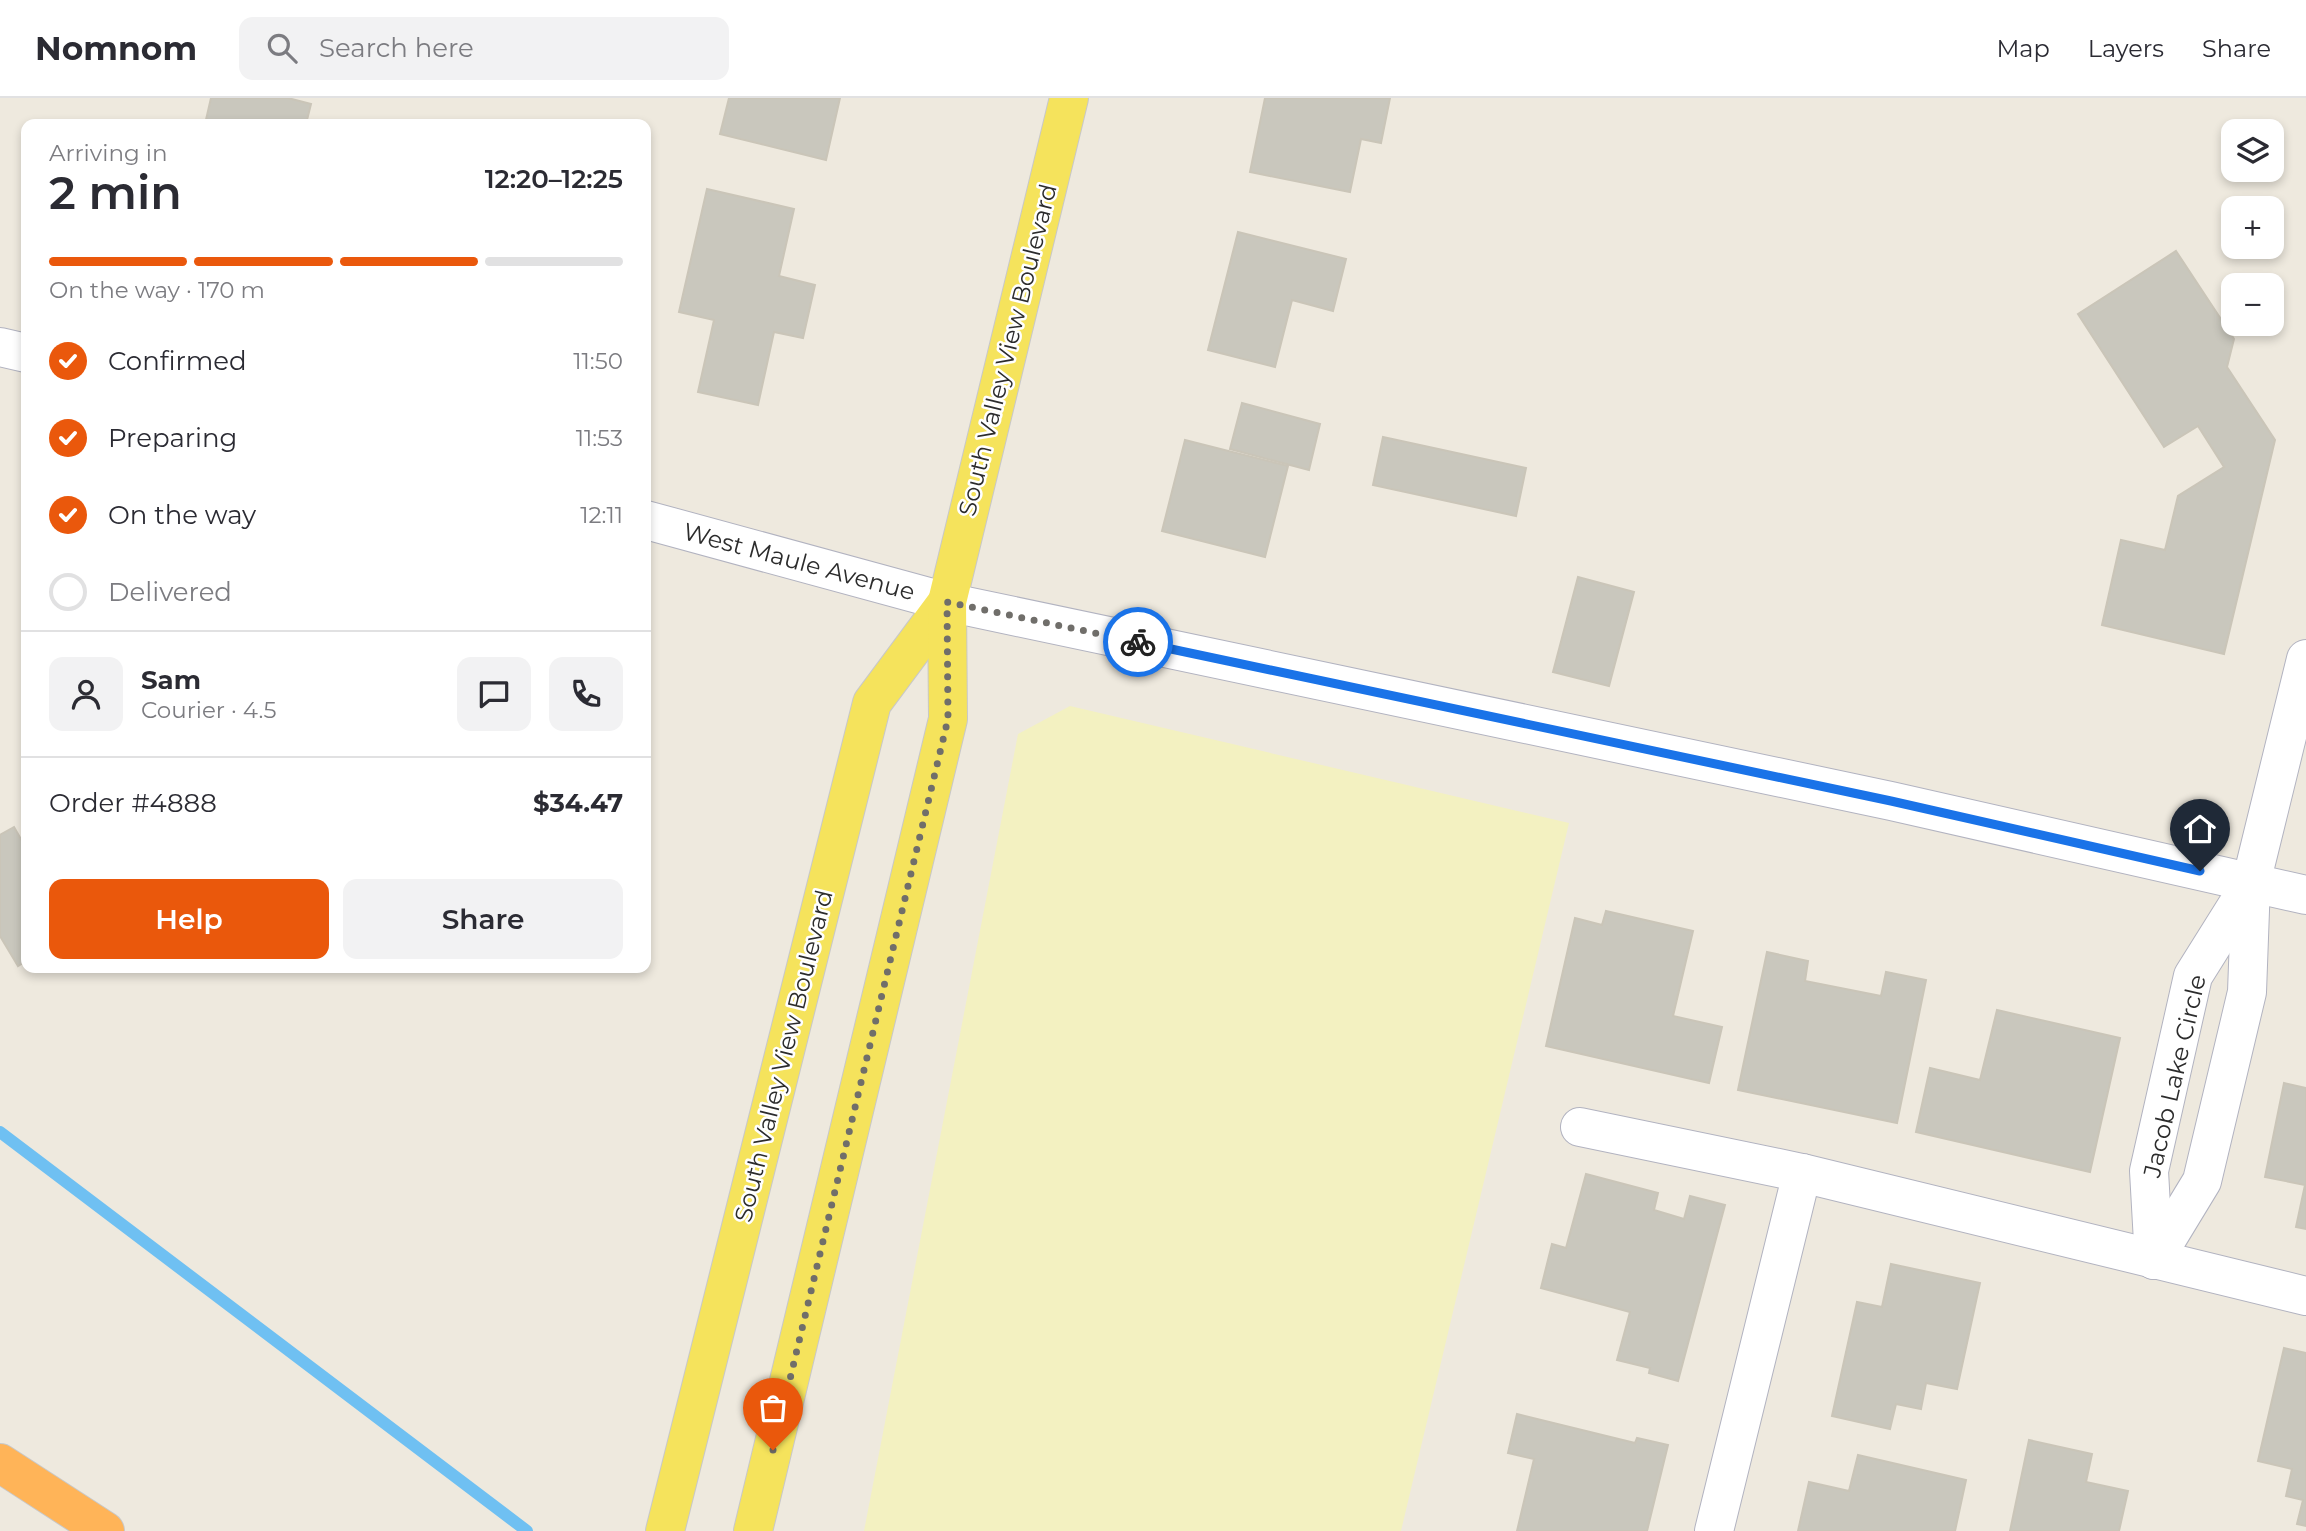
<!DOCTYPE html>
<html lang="en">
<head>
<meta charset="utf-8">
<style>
	:root { --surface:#fff; --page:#f2f2f3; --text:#2b2b33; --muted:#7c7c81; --line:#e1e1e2; --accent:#ea580c }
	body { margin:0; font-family:Montserrat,sans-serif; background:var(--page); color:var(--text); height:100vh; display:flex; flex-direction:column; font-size:26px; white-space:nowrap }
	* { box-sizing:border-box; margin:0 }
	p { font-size:23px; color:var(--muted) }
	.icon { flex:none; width:38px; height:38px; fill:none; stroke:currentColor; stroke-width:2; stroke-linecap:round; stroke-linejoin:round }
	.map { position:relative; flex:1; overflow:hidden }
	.side { position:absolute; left:21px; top:21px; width:630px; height:854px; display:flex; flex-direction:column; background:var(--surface); border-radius:14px; box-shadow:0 4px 10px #0003 }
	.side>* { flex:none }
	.tools { position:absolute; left:2221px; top:21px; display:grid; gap:14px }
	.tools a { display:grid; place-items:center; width:63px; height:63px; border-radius:14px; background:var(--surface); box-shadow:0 4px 10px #0003; font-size:35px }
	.pin { position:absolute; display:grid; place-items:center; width:60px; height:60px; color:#fff; margin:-72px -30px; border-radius:50% 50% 50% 0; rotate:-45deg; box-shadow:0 0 7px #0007 }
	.pin .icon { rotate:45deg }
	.courier { position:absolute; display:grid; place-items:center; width:70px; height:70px; margin:-35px; border:5px solid #1a73e8; border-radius:50%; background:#fff; color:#222; box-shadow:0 2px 9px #0007 }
	.headline em { font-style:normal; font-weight:600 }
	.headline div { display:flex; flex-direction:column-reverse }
	.headline { display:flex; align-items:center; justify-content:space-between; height:119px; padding:0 28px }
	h1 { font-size:46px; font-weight:600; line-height:52px }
	.bar { display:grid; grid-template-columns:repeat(4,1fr); gap:10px 7px; align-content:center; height:84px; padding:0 28px }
	.bar i { height:9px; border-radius:5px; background:var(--line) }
	.bar .selected { background:var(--accent) }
	.bar p { grid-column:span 4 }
	.line { display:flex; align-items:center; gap:18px; padding:0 28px; border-top:2px solid var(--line) }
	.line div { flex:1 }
	.round { display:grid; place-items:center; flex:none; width:74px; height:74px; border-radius:14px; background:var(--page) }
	ol { padding:0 28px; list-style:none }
	li { display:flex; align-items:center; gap:21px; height:77px }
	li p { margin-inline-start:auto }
	li .icon { padding:7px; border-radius:50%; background:var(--accent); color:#fff; stroke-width:4 }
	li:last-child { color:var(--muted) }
	li i { width:38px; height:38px; border:4px solid var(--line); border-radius:50% }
	.action { display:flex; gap:14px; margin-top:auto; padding:14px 28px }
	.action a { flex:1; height:80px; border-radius:14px; background:var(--accent); color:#fff; font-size:28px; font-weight:600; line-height:80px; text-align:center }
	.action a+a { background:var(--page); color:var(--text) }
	header { display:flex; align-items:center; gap:42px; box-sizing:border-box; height:98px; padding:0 35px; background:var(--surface); border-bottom:2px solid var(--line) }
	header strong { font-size:33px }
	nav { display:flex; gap:38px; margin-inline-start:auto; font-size:24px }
	.search { width:490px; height:63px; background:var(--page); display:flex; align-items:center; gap:18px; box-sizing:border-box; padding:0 24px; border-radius:14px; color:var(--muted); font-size:26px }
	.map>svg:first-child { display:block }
	.sand { fill:#f3f1c1 }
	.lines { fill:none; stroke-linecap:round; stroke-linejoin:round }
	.stream { stroke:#6fc0f2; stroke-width:12 }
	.building { fill:#c9c7bd; stroke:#cac5b8; stroke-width:2 }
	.minor-casing { stroke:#b2b3c0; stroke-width:40 }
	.major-casing { stroke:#c8c8c8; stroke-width:40 }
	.highway-casing { stroke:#c8c8c8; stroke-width:40 }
	.minor { stroke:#fff; stroke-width:38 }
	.major { stroke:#f5e35c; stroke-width:38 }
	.highway { stroke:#ffb458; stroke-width:38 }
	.done { stroke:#706e6a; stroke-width:7; stroke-dasharray:0 12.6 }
	.route { stroke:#1a73e8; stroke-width:9 }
	.labels { text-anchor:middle; stroke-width:5; stroke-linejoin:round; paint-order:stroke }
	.street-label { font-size:24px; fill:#2c2c2c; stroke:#fff }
</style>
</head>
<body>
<header>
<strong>Nomnom</strong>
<div class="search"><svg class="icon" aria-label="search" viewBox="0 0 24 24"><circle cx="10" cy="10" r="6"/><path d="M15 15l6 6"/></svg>Search here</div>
<nav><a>Map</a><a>Layers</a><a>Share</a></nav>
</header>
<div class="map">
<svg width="2306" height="1433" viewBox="0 0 2306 1433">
	<rect width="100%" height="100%" fill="#eee9de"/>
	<path class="sand" d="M1070,608l499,117 -168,708h-537l154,-797z"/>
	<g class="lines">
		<path class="stream" d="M0,1034l527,399"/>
	</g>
	<g class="building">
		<path d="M211,0h77l23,6 -5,20h-101z"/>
		<path d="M729,0h111l-14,62 -106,-26z"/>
		<path d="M1265,0h125l-9,45 -20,-4 -11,53 -100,-20z"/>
		<path d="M707,91l87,20 -15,67 36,9 -12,53 -29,-6 -16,73 -60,-13 16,-72 -35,-8z"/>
		<path d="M1238,134l108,27 -13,52 -41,-11 -17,67 -67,-17z"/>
		<path d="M2176,153l58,88 -7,28 48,73 -51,214 -122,-29 19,-85 44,10 13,-54 46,-29 -26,-41 -34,21 -86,-133z"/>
		<path d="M1242,305l78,21 -11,46 -79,-21z"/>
		<path d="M1383,339l143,31 -10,48 -143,-31z"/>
		<path d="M1185,342l103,26 -23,91 -103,-26z"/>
		<path d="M1578,479l56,15 -25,94 -56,-14z"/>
		<path d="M14,729l12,21v113l-8,5 -18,-30v-101z"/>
		<path d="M1606,813l87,20 -20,85 49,11 -13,56 -163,-37 29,-128 27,7z"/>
		<path d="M1767,854l41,9 -3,20 76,15 5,-24 40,8 -29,143 -159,-33z"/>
		<path d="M1997,912l123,28 -30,134 -174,-40 14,-64 50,12z"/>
		<path d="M2284,985l22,5v141l-10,-2 9,-42 -40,-8z"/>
		<path d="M1586,1076l72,19 -4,17 30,9 6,-23 35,9 -47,176 -29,-8 1,-5 -33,-8 13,-48 -89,-24 11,-44 14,4z"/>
		<path d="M1891,1166l89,19 -23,106 -31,-6 -5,26 -25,-5 -6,25 -58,-13 25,-114 25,5z"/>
		<path d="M2284,1250l22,5v173l-9,-2 6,-24 -17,-4 6,-27 -34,-8z"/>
		<path d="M1517,1316l118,29 2,-5 31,7 -21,86h-130l17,-72 -26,-6z"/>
		<path d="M2029,1342l63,14 -6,28 42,9 -9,40h-109z"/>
		<path d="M1858,1357l108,25 -11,51h-157l11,-49 40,9z"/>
	</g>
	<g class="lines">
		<defs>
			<g id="minor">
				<path d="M0,249l26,6"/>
				<path d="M646,422l301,82 944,199 415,94"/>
				<path d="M1580,1029l222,46 504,123"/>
				<path d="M2154,1162l48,-79 45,-189 4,-109 55,-224"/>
				<path d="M2154,1162l-5,-89 44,-195 57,-91"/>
				<path d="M1714,1433l88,-358"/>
			</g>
			<g id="major">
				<path d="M665,1433l207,-828 75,-101"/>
				<path d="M753,1433l195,-812 -1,-117 122,-504"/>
			</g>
			<path id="highway" d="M0,1365l105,68"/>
		</defs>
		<use href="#minor" class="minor-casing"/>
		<use href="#major" class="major-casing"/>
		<use href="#highway" class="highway-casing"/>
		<use href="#minor" class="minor"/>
		<use href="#major" class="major"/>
		<use href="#highway" class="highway"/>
	</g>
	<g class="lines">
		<path class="done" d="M773,1352l175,-731 -1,-117 191,40"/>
		<path class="route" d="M1138,544l753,159 309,70"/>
	</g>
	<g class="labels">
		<g class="street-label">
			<text transform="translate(1008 252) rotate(-76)" y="8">South Valley View Boulevard</text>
			<text transform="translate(799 464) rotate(15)" y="8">West Maule Avenue</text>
			<text transform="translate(784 958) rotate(-76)" y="8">South Valley View Boulevard</text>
			<text transform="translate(2175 978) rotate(-77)" y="8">Jacob Lake Circle</text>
		</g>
	</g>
</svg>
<div class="tools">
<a><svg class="icon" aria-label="layers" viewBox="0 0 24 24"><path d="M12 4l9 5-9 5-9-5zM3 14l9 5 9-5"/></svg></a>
<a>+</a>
<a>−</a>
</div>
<div class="pin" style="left:773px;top:1352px;background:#ea580c"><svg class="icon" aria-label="bag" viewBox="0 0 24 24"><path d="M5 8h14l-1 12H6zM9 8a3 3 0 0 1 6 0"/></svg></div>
<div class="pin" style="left:2200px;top:773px;background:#1f2937"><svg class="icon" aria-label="home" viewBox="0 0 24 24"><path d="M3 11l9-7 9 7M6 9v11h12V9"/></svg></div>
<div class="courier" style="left:1138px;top:544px"><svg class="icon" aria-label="bike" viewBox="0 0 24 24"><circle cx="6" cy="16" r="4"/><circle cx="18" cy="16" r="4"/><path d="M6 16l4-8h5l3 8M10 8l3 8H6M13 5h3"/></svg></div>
<section class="side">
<div class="headline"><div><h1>2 min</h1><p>Arriving in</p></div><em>12:20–12:25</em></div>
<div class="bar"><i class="selected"></i><i class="selected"></i><i class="selected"></i><i></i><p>On the way · 170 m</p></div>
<ol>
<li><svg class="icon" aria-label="check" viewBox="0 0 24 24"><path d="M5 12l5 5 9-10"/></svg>Confirmed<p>11:50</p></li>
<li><svg class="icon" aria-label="check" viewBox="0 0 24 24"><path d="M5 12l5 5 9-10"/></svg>Preparing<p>11:53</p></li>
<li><svg class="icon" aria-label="check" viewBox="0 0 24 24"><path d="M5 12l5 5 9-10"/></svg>On the way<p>12:11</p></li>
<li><i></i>Delivered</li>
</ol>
<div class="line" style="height:126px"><a class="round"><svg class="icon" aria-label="person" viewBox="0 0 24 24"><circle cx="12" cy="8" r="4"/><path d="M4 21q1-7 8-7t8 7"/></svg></a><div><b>Sam</b><p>Courier · 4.5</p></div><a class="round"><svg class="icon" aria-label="chat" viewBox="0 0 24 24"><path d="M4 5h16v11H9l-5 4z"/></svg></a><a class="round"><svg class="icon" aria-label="phone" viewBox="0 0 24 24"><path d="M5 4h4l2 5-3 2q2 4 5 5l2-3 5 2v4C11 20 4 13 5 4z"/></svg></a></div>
<div class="line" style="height:91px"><div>Order #4888</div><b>$34.47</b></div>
<div class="action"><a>Help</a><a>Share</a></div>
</section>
</div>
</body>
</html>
